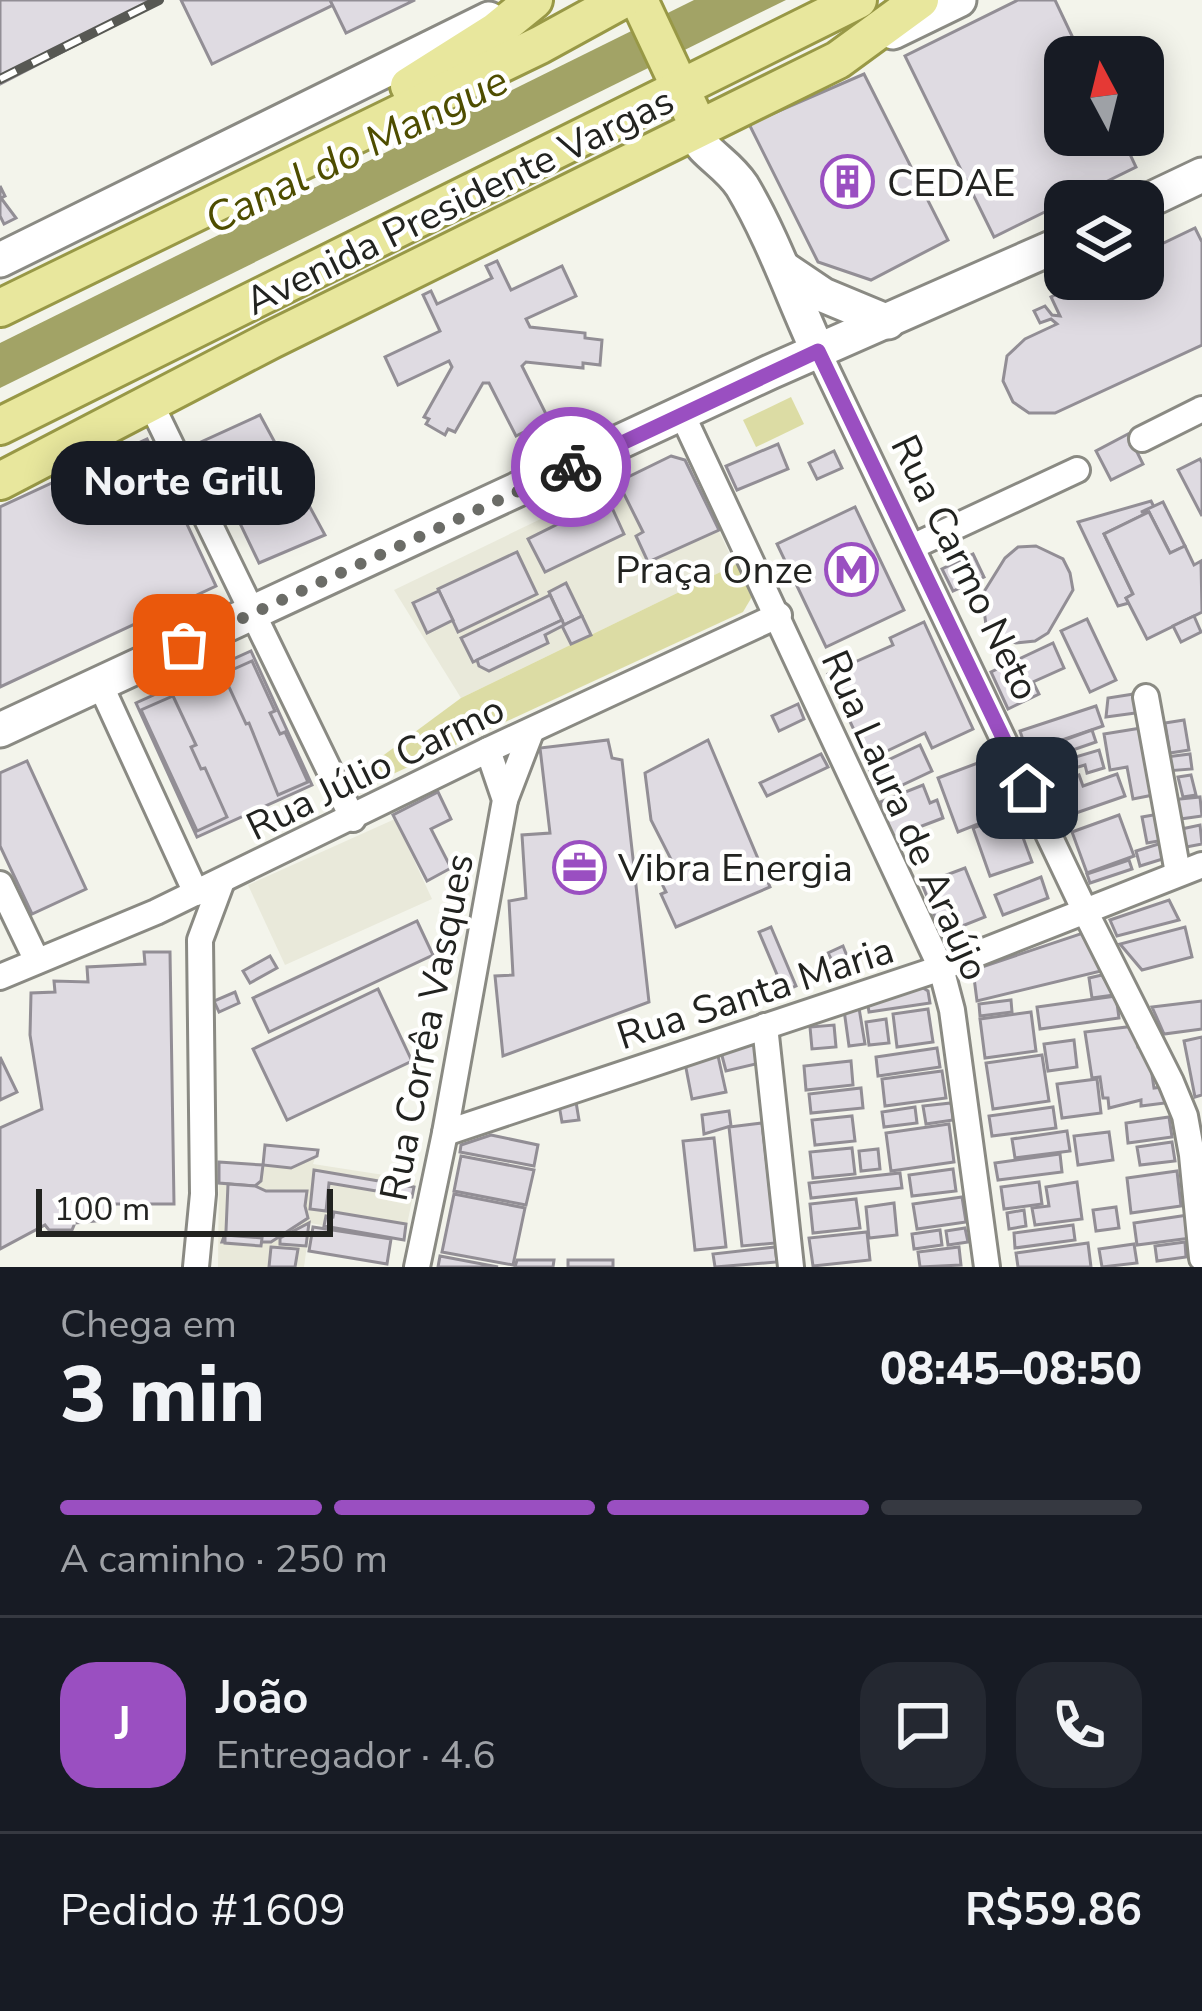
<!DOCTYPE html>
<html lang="pt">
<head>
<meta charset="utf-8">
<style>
	:root { --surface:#171b24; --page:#242831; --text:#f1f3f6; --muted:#9ea1a6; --line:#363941; --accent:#9a4fc1 }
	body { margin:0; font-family:"Nunito Sans",sans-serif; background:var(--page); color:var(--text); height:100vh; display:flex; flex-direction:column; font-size:45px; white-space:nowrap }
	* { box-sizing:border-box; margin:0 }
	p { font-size:39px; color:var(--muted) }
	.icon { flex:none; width:66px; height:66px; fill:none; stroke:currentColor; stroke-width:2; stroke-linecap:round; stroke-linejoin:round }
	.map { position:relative; height:1267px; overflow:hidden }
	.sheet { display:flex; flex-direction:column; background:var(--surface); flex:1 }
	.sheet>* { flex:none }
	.needle { width:78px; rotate:353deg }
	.tools { position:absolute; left:1044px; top:36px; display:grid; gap:24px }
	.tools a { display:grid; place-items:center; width:120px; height:120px; border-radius:24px; background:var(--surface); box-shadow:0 6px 30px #0003; font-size:60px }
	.scale { position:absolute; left:36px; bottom:30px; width:297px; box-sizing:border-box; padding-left:12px; border:6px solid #222320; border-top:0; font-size:33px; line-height:42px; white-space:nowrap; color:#222320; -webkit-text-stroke:9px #fffffe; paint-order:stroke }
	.pin { position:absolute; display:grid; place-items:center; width:102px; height:102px; color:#fff; margin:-51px; border-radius:24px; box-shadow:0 6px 18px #0006 }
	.courier { position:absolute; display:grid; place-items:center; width:120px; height:120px; margin:-60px; border:9px solid #9a4fc1; border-radius:50%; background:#fff; color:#222; box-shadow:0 3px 15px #0007 }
	.bubble { position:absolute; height:84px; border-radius:36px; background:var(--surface); box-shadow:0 6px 30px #0003; font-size:39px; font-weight:800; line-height:84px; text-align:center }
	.overview em { font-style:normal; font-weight:800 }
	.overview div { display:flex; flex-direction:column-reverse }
	.overview { display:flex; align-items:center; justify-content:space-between; height:204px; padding:0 60px }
	h1 { font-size:78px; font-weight:800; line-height:90px }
	.bar { display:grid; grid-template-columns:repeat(4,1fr); gap:18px 12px; align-content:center; height:144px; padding:0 60px }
	.bar i { height:15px; border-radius:9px; background:var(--line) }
	.bar .selected { background:var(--accent) }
	.bar p { grid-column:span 4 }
	.line { display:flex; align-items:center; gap:30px; padding:0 60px; border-top:3px solid var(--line) }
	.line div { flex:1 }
	.round { display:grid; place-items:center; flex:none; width:126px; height:126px; border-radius:36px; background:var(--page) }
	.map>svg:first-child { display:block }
	.built { fill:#e9e9da }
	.green { fill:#dcdca4 }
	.water { fill:#a2a366 }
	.building { fill:#dfdbe2; stroke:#928e95; stroke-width:3 }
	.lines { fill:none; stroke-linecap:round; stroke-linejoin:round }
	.street-casing { stroke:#8a8a83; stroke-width:30 }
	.secondary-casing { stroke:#8a8a83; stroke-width:39 }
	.primary-casing { stroke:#989846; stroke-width:42 }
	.street { stroke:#fff; stroke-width:24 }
	.secondary { stroke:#fff; stroke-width:33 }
	.primary { stroke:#e8e79d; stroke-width:36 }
	.rail-casing { stroke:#575853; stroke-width:10 }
	.rail { stroke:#fffffe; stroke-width:6; stroke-dasharray:18; stroke-linecap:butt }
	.done { stroke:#6b6c67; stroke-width:12; stroke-dasharray:0 21.6 }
	.route { stroke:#9a4fc1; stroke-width:15 }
	.labels { text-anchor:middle; stroke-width:9; stroke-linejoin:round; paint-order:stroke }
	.poi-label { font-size:39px; fill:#222320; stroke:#fffffe; text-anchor:start }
	.street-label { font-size:39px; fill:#222320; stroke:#fffffe }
	.water-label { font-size:42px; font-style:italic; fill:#4e4d00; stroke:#fffffe }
</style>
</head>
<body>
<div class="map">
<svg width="1202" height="1267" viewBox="0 0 1202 1267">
	<rect width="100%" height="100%" fill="#f3f4eb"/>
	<g class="built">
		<path d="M671,456l14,4 50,105 -274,133 -67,-108z"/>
		<path d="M395,819l37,80 -147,66 -37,-80z"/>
		<path d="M265,1145l53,5 -5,14 103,16 -12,60 -94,-17 -6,44h-86l1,-105 43,3z"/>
	</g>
	<g class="green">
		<path d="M791,397l13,27 -48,23 -13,-27z"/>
		<path d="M739,563l14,32 -10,17 -376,174 -17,-6 111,-82z"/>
	</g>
	<path class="water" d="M694,0h92l-786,388v-45z"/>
	<g class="building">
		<path d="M0,0h163l-163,84z"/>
		<path d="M181,0h149l3,5 -121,59z"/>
		<path d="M330,0h85l-69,33z"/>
		<path d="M1018,0h37l27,57h-17v78h56l15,32 -142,70 -89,-181z"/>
		<path d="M864,74l84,166 -77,40 -53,-18 -69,-138z"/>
		<path d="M0,186l5,10 -4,2 15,20 -12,6 -4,-8z"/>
		<path d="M1195,228l7,14v103l-147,68h-26l-16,-11 -10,-21 4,-25 18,-17 32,-15 -6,-5 -11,4 -6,-12 11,-5 7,9 8,1 -9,-19 37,-18h55v-26z"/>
		<path d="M497,261l14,29 51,-24 14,30 -50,23 4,8 55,6v5l17,2 -2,25 -17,-2v5l-57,-6 -4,4 27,54 -7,3 6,13 -20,10 -6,-13 -6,3 -27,-53h-6l-28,49 -7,-3 -3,6 -19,-11 3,-5 -5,-2 28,-50 -3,-6 -51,24 -13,-28 55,-26 -17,-36 8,-4 6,13 55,-26 -6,-12z"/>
		<path d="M260,415l65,120 -66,28 -58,-121z"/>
		<path d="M1128,434l15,30 -32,16 -15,-29z"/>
		<path d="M147,439l69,147 -216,101v-180z"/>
		<path d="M778,444l10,25 -51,21 -11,-24z"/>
		<path d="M834,451l8,17 -25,11 -8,-16z"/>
		<path d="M671,456l14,4 34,70 -71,32 -12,-26 7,-4 -25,-50z"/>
		<path d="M1200,459l2,4v53l-24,-46z"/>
		<path d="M608,499l16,35 -79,38 -17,-33z"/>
		<path d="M1151,501l6,12 -8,-1 -45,22 29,60 -7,4 3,5 -11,3 -40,-84z"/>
		<path d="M1163,502l22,44 -15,7 -21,-41h-8z"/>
		<path d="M855,507l49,103 -78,37 -49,-103z"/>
		<path d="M1149,512l21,41 15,-7 9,19 7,-4 1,51 -55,27 -21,-41 7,-4 -29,-60z"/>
		<path d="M1036,546l27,13 7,14 3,17 -25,43 -13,8 -19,2 -15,-5 -15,-13 -4,-30 23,-37 13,-11z"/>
		<path d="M517,552l20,42 -79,38 -20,-43z"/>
		<path d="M973,554l11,23 -31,14 -11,-22z"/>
		<path d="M566,583l16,33 -18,9 -15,-33z"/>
		<path d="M439,591l14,29 -26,13 -14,-30z"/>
		<path d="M550,595l12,25 -89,42 -12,-24z"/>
		<path d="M582,616l9,19 -20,9 -9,-18z"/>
		<path d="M1194,616l7,16 -20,10 -8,-16z"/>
		<path d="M1087,619l29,61 -26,12 -29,-61z"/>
		<path d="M562,620l2,5 -19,10 3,8 -59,28 -10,-5 -2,-6z"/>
		<path d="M924,622l49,107 -41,19 -7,-15 -57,27 -22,-47 7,-3 -3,-6 -7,3 -15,-33 65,-29 -3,-7z"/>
		<path d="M1053,643l11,25 -31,14 6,12 -31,15 -17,-37z"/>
		<path d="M251,651l61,134 -115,52 -61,-134z"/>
		<path d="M252,661l23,50 -5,2 10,21 5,-2 23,50 -30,13 -29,-72 -3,1 -23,-50z"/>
		<path d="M1140,693l3,19 -37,5 2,-19z"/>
		<path d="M173,696l23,49 -5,2 10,22 4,-1 22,49 -30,14 -56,-121z"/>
		<path d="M798,704l6,15 -25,12 -7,-15z"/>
		<path d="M1096,706l7,20 -76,26 -7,-21z"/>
		<path d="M1184,720l5,30 -19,3 -5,-30z"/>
		<path d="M1141,728l12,67 -20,4 -6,-32 -17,3 -6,-36z"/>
		<path d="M1092,730l4,12 -61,21 -4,-11z"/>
		<path d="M608,740l4,18 10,2 27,242 -146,54 -8,-80 18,-1 -4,-74 17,-3 -4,-63 28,-2 -10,-85z"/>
		<path d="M708,740l62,147 -94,40 -15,-33 5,-2 -5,-10 17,-9 -27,-53 -6,-47z"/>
		<path d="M920,745l12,26 -51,24 -12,-26z"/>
		<path d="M1099,750l5,18 -17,5 -2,-8 -10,3 -3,-10z"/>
		<path d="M821,754l7,13 -61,29 -7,-13z"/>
		<path d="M1190,754l2,15 -25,2 -1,-14z"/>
		<path d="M1061,756l7,21 -5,4 16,-6 4,11 34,-12 8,22 -75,26 -19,-56z"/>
		<path d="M991,758l20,53 -53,21 -20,-54z"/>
		<path d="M27,761l59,128 -54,25 -32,-68v-73z"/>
		<path d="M1191,775l5,20 -13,2 -5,-20z"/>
		<path d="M923,785l7,18 7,-3 6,18 -50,19 -13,-35z"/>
		<path d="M438,792l13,27 -20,10 20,39 -24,13 -34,-66z"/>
		<path d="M1200,797l2,19 -29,4 -3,-20z"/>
		<path d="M1014,813l18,49 -42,14 -17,-48z"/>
		<path d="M1159,814l5,26 -17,3 -5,-26z"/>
		<path d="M1119,815l15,41 -47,17 -15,-41z"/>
		<path d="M1200,825l2,19 -21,4 -4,-18z"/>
		<path d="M1165,842l4,15 -29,9 -4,-15z"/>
		<path d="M1129,860l3,9 -42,14 -3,-9z"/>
		<path d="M965,868l20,49 -43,17 -20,-50z"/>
		<path d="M1041,877l7,21 -45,17 -8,-20z"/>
		<path d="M1169,900l10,20 -62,16 -7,-16z"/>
		<path d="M417,921l16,34 -164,77 -16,-34z"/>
		<path d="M771,927l25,59 -12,5 -25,-59z"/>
		<path d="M1185,927l7,30 -50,13 -22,-26z"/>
		<path d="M1083,933l18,38 -124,30 -4,-31z"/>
		<path d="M843,946l8,20 -14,4 -9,-17z"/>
		<path d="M144,952h26l4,252h-67v16l-32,3 -3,7h-23l-4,-5 -45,24v-121l42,-19 -12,-74 1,-42 24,-1 -1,-11 34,1 -1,-15 58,-3z"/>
		<path d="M270,956l7,12 -27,15 -7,-12z"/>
		<path d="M1102,975l12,20 -22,3 -3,-20z"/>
		<path d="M920,986l8,5 2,12 -61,9 -1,-6z"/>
		<path d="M378,989l34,72 -125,59 -34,-71z"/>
		<path d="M235,992l4,11 -20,9 -5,-11z"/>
		<path d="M1116,996l3,22 -79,11 -3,-22z"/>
		<path d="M1011,1000l1,12 -32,4 -1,-12z"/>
		<path d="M1202,1001v28l-38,5 -12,-27z"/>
		<path d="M859,1008l6,36 -16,2 -5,-36z"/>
		<path d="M928,1009l5,33 -36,5 -4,-33z"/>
		<path d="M1031,1012l5,39 -51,7 -5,-39z"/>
		<path d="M886,1019l3,24 -20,2 -3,-23z"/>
		<path d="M834,1025l2,22 -24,2 -2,-22z"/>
		<path d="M1135,1026l3,21h4l2,8 5,-1 5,34 9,-1 2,16 -24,3v-6l-32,8 -1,-10h-5l-3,-21 -8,1 -7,-46z"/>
		<path d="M1202,1037v58l-7,2 -11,-56z"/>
		<path d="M1074,1040l3,27 -29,4 -4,-27z"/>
		<path d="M755,1044l5,19 -34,8 -5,-19z"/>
		<path d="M937,1048l3,19 -62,9 -2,-19z"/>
		<path d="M1042,1055l7,46 -56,8 -7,-46z"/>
		<path d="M718,1056l8,36 -34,7 -7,-36z"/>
		<path d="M0,1057l17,35 -17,8z"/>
		<path d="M851,1061l2,24 -47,5 -2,-24z"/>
		<path d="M942,1071l4,27 -61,8 -3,-27z"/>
		<path d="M1097,1079l4,34 -39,5 -5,-34z"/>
		<path d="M861,1088l2,20 -52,5 -2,-19z"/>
		<path d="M576,1102l3,18 -17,2 -3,-17z"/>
		<path d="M951,1103l2,17 -27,4 -3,-18z"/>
		<path d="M915,1107l2,16 -33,4 -2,-15z"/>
		<path d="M1053,1107l3,21 -64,8 -3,-20z"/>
		<path d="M729,1111l2,15 -27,8 -2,-19z"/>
		<path d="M852,1116l3,25 -40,4 -3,-25z"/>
		<path d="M1169,1117l3,20 -44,6 -2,-20z"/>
		<path d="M762,1123l14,120 -34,3 -13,-119z"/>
		<path d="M949,1124l5,38 -63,9 -5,-38z"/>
		<path d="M1067,1131l3,20 -55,7 -3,-19z"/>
		<path d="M1109,1132l4,28 -35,5 -4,-29z"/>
		<path d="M491,1135l47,10 -4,21 -74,-14 1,-7z"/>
		<path d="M714,1138l12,109 -31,3 -12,-109z"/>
		<path d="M1172,1142l3,19 -35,4 -3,-18z"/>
		<path d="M265,1145l53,5 -1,6 -26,12 -28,-3z"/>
		<path d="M852,1148l3,26 -42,4 -3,-26z"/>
		<path d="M878,1149l2,20 -19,2 -2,-20z"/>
		<path d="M1060,1154l2,18 -64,8 -3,-17z"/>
		<path d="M461,1156l73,14 -8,35 -72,-14z"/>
		<path d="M219,1162l44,3 -2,16 -6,5 -36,-3z"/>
		<path d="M953,1169l3,22 -44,5 -3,-21z"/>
		<path d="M314,1170l100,17 -2,10 -83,-14 -3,28 -16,-2z"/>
		<path d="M1177,1171l4,35 -50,7 -4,-35z"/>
		<path d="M900,1173l2,15 -91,10 -2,-15z"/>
		<path d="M1039,1182l3,22 -38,5 -3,-22z"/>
		<path d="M1077,1182l5,37 -47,6 -3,-17 17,-2 -3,-19z"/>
		<path d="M228,1184l27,2 11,5h41l-2,15 3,12 -37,24h-49l4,-11z"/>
		<path d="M454,1194l71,14 -12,57 -71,-13z"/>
		<path d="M962,1197l4,25 -49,7 -4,-25z"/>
		<path d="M856,1199l4,29 -47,5 -3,-29z"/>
		<path d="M894,1203l3,32 -28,3 -3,-31z"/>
		<path d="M1116,1207l3,21 -23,3 -3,-21z"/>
		<path d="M1024,1210l2,16 -17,3 -2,-16z"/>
		<path d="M334,1212l72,12 -2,16 -80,-14 2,-10 7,1z"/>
		<path d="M1188,1215l3,23 -54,7 -3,-22z"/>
		<path d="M309,1223l-3,23 -26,-2v-6z"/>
		<path d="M1073,1225l2,15 -60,8 -1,-15z"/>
		<path d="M313,1227l78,12 -4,25 -78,-13z"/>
		<path d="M965,1228l3,14 -20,3 -2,-14z"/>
		<path d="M940,1230l2,15 -28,4 -2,-15z"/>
		<path d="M867,1232l3,28 -57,6 -4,-28z"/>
		<path d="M225,1235l37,3 -1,8 -36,-3z"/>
		<path d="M1185,1242l1,15 -29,4 -2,-15z"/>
		<path d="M1088,1243l3,24h-73l-2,-14z"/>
		<path d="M1134,1244l3,19 -35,4 -3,-18z"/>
		<path d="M271,1247l27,2 -3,18h-26z"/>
		<path d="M775,1247l2,15 -62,5 -2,-13z"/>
		<path d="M959,1247l2,18 -41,2 -2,-15z"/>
		<path d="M440,1256l58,11h-60z"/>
		<path d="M517,1260h37l-1,7h-38z"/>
		<rect x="568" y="1260" width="45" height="7"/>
	</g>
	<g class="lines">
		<defs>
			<g id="street">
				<path d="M818,351l266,558 87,173 14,34 7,39 10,103"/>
				<path d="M150,402l203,417"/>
				<path d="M682,414l259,554 11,42 35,257"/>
				<path d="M1142,439l60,-30"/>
				<path d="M912,547l165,-77"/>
				<path d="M100,684l96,209"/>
				<path d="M1146,697l32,176"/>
				<path d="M505,800l26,-68"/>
				<path d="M0,884l37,77"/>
				<path d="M0,977l156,-65 332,-162 291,-135"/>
				<path d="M765,1026l26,241"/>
				<path d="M445,1133l496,-165 261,-103"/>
				<path d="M196,1267l7,-73 -3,-254 22,-59"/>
				<path d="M417,1267l28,-134 60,-333 -17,-50"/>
			</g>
			<g id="secondary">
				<path d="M893,32l66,-32"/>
				<path d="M692,131c13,24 35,32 50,55 31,52 51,111 76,165"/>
				<path d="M1143,203l59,-28"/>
				<path d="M0,260l489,-241"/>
				<path d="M783,268l40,27 65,27"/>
				<path d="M0,730l770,-358 295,-130"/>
			</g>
			<g id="primary">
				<path d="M639,0l52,111"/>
				<path d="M409,86l87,-55 38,-31"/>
				<path d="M0,308l540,-263 82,-45"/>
				<path d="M0,426l858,-426"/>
				<path d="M0,481l271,-141 567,-280 82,-60"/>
			</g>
		</defs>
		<use href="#street" class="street-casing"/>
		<use href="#secondary" class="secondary-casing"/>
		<use href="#primary" class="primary-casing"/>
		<use href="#street" class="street"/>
		<use href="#secondary" class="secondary"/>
		<use href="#primary" class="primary"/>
		<defs>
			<path id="rail" d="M0,79l159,-79"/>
		</defs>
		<use href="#rail" class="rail-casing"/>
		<use href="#rail" class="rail"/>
	</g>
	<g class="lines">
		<path class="done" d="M184,645l387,-178"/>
		<path class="route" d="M571,467l247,-116 209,437"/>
	</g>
	<defs>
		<symbol id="building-ring" viewBox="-11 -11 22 22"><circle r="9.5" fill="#fffffe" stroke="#9a4fc1" stroke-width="1.5"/><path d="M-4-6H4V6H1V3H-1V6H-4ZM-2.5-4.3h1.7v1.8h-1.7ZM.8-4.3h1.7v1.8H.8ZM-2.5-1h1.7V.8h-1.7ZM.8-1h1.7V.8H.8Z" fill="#9a4fc1"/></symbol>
		<symbol id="metro-ring" viewBox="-11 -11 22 22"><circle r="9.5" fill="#fffffe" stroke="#9a4fc1" stroke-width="1.5"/><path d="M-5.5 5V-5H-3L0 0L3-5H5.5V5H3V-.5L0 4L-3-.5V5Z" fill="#9a4fc1"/></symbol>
		<symbol id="office-ring" viewBox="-11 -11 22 22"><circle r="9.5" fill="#fffffe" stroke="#9a4fc1" stroke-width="1.5"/><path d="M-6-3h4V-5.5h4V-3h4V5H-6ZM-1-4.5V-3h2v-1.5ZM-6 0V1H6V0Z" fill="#9a4fc1"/></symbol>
	</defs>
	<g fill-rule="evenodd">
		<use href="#building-ring" x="818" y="152" width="59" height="59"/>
		<use href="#metro-ring" x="822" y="540" width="59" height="59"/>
		<use href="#office-ring" x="550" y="838" width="59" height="59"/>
	</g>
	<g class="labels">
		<g class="poi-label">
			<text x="887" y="196">CEDAE</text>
			<text x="813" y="583" text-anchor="end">Praça Onze</text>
			<text x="618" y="881">Vibra Energia</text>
		</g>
		<g class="street-label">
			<text transform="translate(459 200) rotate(-26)" y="14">Avenida Presidente Vargas</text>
			<text transform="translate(966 567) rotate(64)" y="14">Rua Carmo Neto</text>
			<text transform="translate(375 767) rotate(-26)" y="14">Rua Júlio Carmo</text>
			<text transform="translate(906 815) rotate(66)" y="14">Rua Laura de Araújo</text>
			<text transform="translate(755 992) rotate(-18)" y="14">Rua Santa Maria</text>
			<text transform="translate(426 1027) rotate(-79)" y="14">Rua Corrêa Vasques</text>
		</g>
		<g class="water-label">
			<text transform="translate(356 149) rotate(-26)" y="15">Canal do Mangue</text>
		</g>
	</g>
</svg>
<div class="tools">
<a><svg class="needle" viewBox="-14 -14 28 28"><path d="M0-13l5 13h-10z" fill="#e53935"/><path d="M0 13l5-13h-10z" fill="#9ea1a6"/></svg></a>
<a><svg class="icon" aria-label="layers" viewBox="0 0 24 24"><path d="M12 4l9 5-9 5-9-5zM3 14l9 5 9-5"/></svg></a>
</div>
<div class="scale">100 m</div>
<div class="pin" style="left:184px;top:645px;background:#ea580c"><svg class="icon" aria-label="bag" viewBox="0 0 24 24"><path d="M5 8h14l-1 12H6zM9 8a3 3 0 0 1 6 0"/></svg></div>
<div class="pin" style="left:1027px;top:788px;background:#1f2937"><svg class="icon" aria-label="home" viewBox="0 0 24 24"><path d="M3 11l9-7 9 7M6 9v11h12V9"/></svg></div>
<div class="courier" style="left:571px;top:467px"><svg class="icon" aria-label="bike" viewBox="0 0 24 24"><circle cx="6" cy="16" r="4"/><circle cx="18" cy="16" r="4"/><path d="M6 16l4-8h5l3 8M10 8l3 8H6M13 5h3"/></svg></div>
<div class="bubble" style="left:51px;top:441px;width:264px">Norte Grill</div>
</div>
<section class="sheet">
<div class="overview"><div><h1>3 min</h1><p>Chega em</p></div><em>08:45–08:50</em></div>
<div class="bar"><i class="selected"></i><i class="selected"></i><i class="selected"></i><i></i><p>A caminho · 250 m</p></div>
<div class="line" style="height:216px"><b class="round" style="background:var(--accent);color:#fff">J</b><div><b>João</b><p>Entregador · 4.6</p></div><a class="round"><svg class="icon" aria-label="chat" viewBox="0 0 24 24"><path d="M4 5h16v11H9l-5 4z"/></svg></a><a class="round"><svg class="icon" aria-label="phone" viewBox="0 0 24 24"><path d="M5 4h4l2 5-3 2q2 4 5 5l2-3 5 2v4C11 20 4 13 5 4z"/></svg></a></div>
<div class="line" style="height:156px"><div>Pedido #1609</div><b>R$59.86</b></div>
</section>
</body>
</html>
